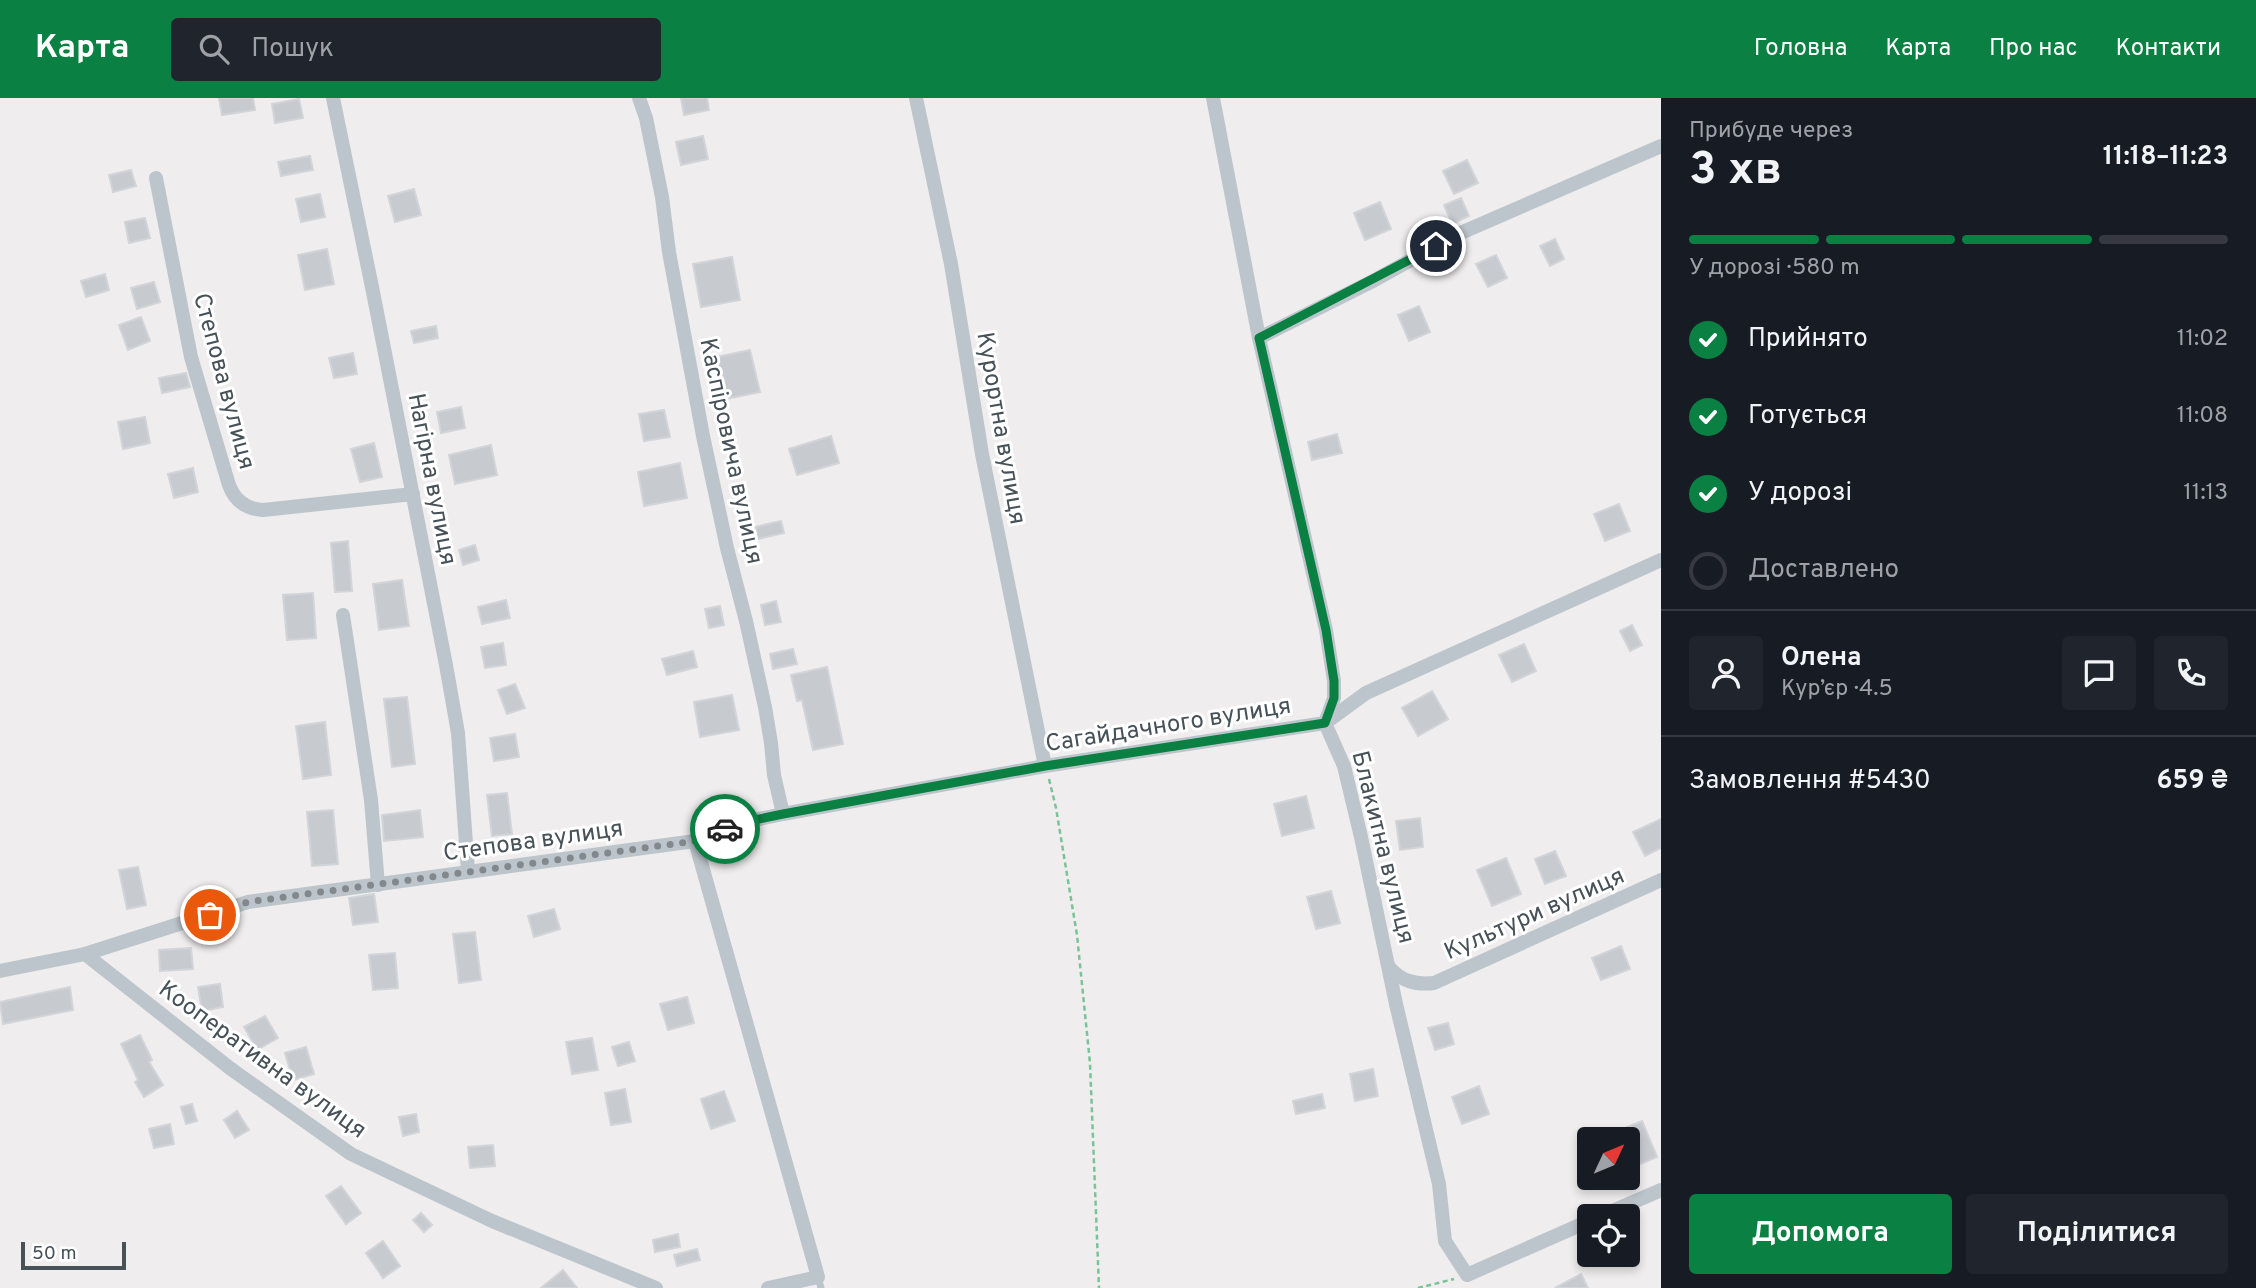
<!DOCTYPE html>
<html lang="uk">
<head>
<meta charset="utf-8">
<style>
	:root { --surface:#171b24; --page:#20242c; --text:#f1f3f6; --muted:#9ea1a6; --line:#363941; --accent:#0b8043 }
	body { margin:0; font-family:Overpass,sans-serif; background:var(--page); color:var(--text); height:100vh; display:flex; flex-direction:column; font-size:26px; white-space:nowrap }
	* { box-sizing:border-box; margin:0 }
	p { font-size:23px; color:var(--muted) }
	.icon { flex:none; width:38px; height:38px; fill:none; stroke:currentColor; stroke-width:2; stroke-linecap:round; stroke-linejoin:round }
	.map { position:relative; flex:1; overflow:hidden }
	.sheet { display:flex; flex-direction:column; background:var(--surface); width:595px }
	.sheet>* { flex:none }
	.needle { width:46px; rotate:46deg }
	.buttons { position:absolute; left:1577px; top:1029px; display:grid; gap:14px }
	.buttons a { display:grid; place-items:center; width:63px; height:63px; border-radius:7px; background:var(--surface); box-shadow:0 4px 10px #0003; font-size:35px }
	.scale { position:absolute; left:21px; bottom:18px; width:105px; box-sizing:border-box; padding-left:7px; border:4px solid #475258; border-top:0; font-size:19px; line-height:24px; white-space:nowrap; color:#475258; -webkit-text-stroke:5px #fff; paint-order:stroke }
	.pin { position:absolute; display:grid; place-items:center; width:60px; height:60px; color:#fff; margin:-30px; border:4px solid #fff; border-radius:50%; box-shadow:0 2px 7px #0007 }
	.courier { position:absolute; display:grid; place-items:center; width:70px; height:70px; margin:-35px; border:5px solid #0b8043; border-radius:50%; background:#fff; color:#222; box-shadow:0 2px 9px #0007 }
	.summary em { font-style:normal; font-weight:700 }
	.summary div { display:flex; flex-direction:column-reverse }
	.summary { display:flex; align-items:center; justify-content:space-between; height:119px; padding:0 28px }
	h1 { font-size:46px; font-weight:700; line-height:52px }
	.bar { display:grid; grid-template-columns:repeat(4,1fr); gap:10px 7px; align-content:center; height:84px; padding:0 28px }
	.bar i { height:9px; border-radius:5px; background:var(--line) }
	.bar .active { background:var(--accent) }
	.bar p { grid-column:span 4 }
	.line { display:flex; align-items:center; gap:18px; padding:0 28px; border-top:2px solid var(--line) }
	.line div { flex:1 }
	.round { display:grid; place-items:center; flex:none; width:74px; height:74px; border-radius:7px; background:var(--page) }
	ol { padding:0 28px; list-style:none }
	li { display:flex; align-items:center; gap:21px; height:77px }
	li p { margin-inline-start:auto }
	li .icon { padding:7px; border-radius:50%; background:var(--accent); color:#fff; stroke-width:4 }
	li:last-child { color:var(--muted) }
	li i { width:38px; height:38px; border:4px solid var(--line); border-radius:50% }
	.button { display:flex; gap:14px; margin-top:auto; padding:14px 28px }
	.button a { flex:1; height:80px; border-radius:7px; background:var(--accent); color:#fff; font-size:28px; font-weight:700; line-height:80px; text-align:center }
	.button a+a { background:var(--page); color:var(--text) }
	header { display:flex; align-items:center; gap:42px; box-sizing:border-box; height:98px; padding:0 35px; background:var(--accent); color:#fff }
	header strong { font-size:33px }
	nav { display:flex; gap:38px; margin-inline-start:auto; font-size:24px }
	.search { width:490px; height:63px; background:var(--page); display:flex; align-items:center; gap:18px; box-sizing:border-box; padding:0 24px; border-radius:7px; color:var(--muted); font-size:26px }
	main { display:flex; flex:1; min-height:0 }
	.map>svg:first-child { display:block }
	.building { fill:#c7cacf; stroke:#d1d4d8; stroke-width:2 }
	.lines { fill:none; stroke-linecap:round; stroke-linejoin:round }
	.path { stroke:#7ac398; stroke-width:2.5; stroke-dasharray:5 3.5; stroke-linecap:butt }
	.service { stroke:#bcc5cb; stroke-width:7 }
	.minor { stroke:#bcc5cb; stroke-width:14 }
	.done { stroke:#82888c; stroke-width:7; stroke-dasharray:0 12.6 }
	.route { stroke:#0b8043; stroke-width:9 }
	.labels { text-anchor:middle; stroke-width:6; stroke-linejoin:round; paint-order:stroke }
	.street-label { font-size:24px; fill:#475258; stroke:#fff }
</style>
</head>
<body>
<header>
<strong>Карта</strong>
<div class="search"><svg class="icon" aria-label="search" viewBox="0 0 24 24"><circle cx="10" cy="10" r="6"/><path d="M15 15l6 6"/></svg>Пошук</div>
<nav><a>Головна</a><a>Карта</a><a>Про нас</a><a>Контакти</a></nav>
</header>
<main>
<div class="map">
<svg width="1661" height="1190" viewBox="0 0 1661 1190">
	<rect width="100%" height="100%" fill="#efeded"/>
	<g class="building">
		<path d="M219,0h34l2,12 -33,5z"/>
		<path d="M681,0h26l2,12 -25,5z"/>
		<path d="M299,1l4,19 -28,5 -3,-19z"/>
		<path d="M703,38l5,23 -27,6 -5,-23z"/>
		<path d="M310,58l3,14 -32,6 -3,-14z"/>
		<path d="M1467,62l11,23 -24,11 -11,-23z"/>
		<path d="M131,72l5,16 -23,6 -4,-17z"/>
		<path d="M414,91l7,26 -26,7 -7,-26z"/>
		<path d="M320,96l5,23 -24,5 -5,-23z"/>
		<path d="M1461,100l8,18 -17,8 -8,-19z"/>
		<path d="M1380,104l11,27 -26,11 -11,-27z"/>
		<path d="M145,120l5,20 -21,5 -4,-21z"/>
		<path d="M1555,141l9,20 -14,7 -10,-20z"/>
		<path d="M327,151l7,35 -29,6 -7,-35z"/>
		<path d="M1496,157l11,23 -19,9 -12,-23z"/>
		<path d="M732,159l8,43 -39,7 -8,-43z"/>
		<path d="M105,176l4,16 -23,7 -5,-16z"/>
		<path d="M154,184l6,20 -23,7 -6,-21z"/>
		<path d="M1419,208l11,26 -21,9 -11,-26z"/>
		<path d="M141,219l9,24 -22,9 -9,-25z"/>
		<path d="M436,228l2,12 -24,5 -3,-12z"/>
		<path d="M750,252l10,42 -39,8 -9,-42z"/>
		<path d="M353,255l4,21 -23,4 -5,-20z"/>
		<path d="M186,275l4,14 -28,6 -3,-15z"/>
		<path d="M461,309l4,21 -24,5 -4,-21z"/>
		<path d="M664,312l6,27 -26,4 -5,-27z"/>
		<path d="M145,319l5,26 -27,6 -5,-27z"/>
		<path d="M1337,336l5,19 -30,7 -4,-18z"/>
		<path d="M831,338l8,27 -42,12 -8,-26z"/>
		<path d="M374,345l8,34 -22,5 -9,-33z"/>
		<path d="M491,347l6,30 -42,9 -6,-29z"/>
		<path d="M680,365l7,35 -43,8 -6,-34z"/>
		<path d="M193,370l5,24 -24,6 -6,-24z"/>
		<path d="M1619,406l11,27 -25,10 -11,-27z"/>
		<path d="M781,423l3,12 -26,6 -3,-12z"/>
		<path d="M348,443l4,50 -17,1 -4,-49z"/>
		<path d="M475,447l4,15 -16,5 -4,-15z"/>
		<path d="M402,482l7,46 -30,4 -6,-46z"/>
		<path d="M313,495l3,45 -29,2 -4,-45z"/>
		<path d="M506,502l4,18 -28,6 -4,-17z"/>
		<path d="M776,503l5,21 -16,3 -4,-20z"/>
		<path d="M720,508l4,19 -15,3 -4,-19z"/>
		<path d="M1632,527l10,20 -12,6 -10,-20z"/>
		<path d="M503,545l3,22 -21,3 -4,-21z"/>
		<path d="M1524,546l12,27 -24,11 -13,-27z"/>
		<path d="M793,551l4,15 -24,5 -3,-15z"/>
		<path d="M693,553l4,16 -30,8 -5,-16z"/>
		<path d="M827,569l16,77 -30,6 -11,-50 -5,1 -6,-26z"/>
		<path d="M515,586l10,24 -18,6 -9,-24z"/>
		<path d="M1432,593l16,28 -30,17 -16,-28z"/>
		<path d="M732,597l7,35 -39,7 -6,-35z"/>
		<path d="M407,599l8,67 -23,3 -8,-68z"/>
		<path d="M325,624l6,53 -28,4 -7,-53z"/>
		<path d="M515,636l4,23 -25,4 -4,-23z"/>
		<path d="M507,695l5,41 -20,2 -5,-41z"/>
		<path d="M1306,698l8,32 -32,8 -8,-32z"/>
		<path d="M333,712l5,54 -26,2 -5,-54z"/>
		<path d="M420,712l3,27 -39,4 -2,-26z"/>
		<path d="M1420,720l3,29 -23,3 -4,-29z"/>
		<path d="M1661,721v29l-16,8 -12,-24z"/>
		<path d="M1555,753l11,25 -21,8 -10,-25z"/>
		<path d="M1506,760l15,36 -29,12 -15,-36z"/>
		<path d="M138,769l8,38 -19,4 -8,-39z"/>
		<path d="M1331,793l9,32 -24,6 -9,-32z"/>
		<path d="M374,796l4,28 -25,3 -4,-27z"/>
		<path d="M554,811l6,20 -26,8 -6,-21z"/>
		<path d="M475,834l6,48 -22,3 -6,-49z"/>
		<path d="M1621,848l9,23 -29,11 -9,-22z"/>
		<path d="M191,850l2,21 -33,2 -1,-21z"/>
		<path d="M395,855l3,35 -25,2 -4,-35z"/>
		<path d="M220,886l3,23 -21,4 -4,-24z"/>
		<path d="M70,889l3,23 -70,14 -3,-22z"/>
		<path d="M687,899l7,26 -26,7 -8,-26z"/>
		<path d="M265,918l13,22 -21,12 -13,-23z"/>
		<path d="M1448,925l6,21 -19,6 -7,-22z"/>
		<path d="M140,937l12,25 -3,2 14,23 -19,12 -9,-15 3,-2 -17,-36z"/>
		<path d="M592,940l6,32 -26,4 -6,-32z"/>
		<path d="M629,944l6,19 -17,5 -6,-19z"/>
		<path d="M306,949l8,27 -21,6 -8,-27z"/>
		<path d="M1373,971l5,27 -23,5 -5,-27z"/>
		<path d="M1479,988l10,28 -27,10 -10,-27z"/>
		<path d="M625,991l6,33 -20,3 -6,-32z"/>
		<path d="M724,993l11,30 -24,8 -10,-30z"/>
		<path d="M1322,996l3,14 -29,6 -3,-13z"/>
		<path d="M192,1006l5,17 -11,3 -5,-17z"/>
		<path d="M237,1013l12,19 -14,8 -11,-18z"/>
		<path d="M416,1016l3,18 -16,4 -4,-19z"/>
		<path d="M1642,1023l15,36 -29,12v-30h-30z"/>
		<path d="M170,1026l4,20 -20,4 -5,-19z"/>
		<path d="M493,1047l2,21 -25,2 -2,-21z"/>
		<path d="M341,1088l20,27 -15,11 -20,-28z"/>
		<path d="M421,1115l11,12 -8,7 -11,-12z"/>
		<path d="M678,1136l2,13 -25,5 -2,-12z"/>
		<path d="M383,1143l17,25 -17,12 -17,-25z"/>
		<path d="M697,1151l3,11 -23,6 -3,-11z"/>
		<path d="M563,1172l14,18h-36z"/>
		<path d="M1581,1176l7,14h-33z"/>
	</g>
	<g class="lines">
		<g class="path">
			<path d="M1049,681l7,29 21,127 13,128 9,225"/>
			<path d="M1418,1190l36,-9"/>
		</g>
		<path class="service" d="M818,1179l3,11"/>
		<g class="minor">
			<path d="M333,0l40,194 73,373 12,68 10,138"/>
			<path d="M639,0l7,20 16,79 7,55 34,184 24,112 19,73 19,86 6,36 3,32 9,39"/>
			<path d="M916,0l35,166 31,190 63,312"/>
			<path d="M1213,0l46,240 67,292 8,51v17l-9,25 19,43 17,71 35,167 43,180 6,57 22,34 122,-54"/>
			<path d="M156,80l35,179 38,128c6,16 17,24 34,25l150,-16"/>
			<path d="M1259,240l114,-57 83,-46 205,-89"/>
			<path d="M343,517l28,185 7,85"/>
			<path d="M695,743l123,436 -50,11"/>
			<path d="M85,856l163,-52 447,-61 45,-18 43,-9 262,-48 280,-43 41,-30 295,-133"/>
			<path d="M1389,869c12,14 26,18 45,16l227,-103"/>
			<path d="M0,873l85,-17 146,115 120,85 141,67 164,67"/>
			<path d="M1601,1118l60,-26"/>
		</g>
	</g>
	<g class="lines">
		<path class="done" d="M210,817l38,-13 447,-61 30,-12"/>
		<path class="route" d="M725,731l15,-6 43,-9 262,-48 280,-43 9,-25v-17l-8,-51 -67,-292 177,-92"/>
	</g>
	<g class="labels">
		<g class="street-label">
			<text transform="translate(225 283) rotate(75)" y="8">Степова вулиця</text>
			<text transform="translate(1002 330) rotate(80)" y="8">Курортна вулиця</text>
			<text transform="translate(732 353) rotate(78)" y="8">Каспіровича вулиця</text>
			<text transform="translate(433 381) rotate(79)" y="8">Нагірна вулиця</text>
			<text transform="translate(1168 626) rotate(-9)" y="8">Сагайдачного вулиця</text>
			<text transform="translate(533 742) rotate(-8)" y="8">Степова вулиця</text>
			<text transform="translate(1384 749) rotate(76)" y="8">Блакитна вулиця</text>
			<text transform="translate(1534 815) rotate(-24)" y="8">Культури вулиця</text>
			<text transform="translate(263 961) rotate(36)" y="8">Кооперативна вулиця</text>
		</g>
	</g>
</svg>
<div class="buttons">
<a><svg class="needle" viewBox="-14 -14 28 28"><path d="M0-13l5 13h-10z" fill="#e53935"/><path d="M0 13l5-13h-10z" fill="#9ea1a6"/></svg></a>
<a><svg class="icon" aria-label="locate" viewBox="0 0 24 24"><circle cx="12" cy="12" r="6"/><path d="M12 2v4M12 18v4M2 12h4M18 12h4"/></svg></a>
</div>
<div class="scale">50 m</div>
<div class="pin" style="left:210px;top:817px;background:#ea580c"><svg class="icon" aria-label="bag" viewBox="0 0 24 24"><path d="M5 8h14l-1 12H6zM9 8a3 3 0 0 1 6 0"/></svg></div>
<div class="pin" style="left:1436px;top:148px;background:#1f2937"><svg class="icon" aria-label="home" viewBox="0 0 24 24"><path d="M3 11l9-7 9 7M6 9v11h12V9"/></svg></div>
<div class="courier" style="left:725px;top:731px"><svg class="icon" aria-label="car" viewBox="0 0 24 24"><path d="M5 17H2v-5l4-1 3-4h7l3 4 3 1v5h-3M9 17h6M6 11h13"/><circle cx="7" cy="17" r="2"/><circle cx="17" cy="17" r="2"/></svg></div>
</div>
<section class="sheet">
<div class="summary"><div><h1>3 хв</h1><p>Прибуде через</p></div><em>11:18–11:23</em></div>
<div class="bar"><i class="active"></i><i class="active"></i><i class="active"></i><i></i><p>У дорозі · 580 m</p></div>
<ol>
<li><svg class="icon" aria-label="check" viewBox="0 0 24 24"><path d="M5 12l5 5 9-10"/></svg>Прийнято<p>11:02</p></li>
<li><svg class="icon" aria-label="check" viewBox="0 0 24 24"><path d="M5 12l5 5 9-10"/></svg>Готується<p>11:08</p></li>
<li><svg class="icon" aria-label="check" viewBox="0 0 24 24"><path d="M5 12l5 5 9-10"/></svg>У дорозі<p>11:13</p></li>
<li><i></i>Доставлено</li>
</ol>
<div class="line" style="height:126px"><a class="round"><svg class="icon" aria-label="person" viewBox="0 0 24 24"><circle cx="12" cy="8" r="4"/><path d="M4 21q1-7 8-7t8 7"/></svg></a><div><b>Олена</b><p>Кур’єр · 4.5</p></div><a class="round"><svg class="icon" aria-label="chat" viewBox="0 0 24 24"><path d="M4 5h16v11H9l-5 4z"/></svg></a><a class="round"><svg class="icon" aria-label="phone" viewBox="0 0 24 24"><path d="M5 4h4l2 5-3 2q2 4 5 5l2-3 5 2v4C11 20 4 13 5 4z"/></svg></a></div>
<div class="line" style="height:91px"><div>Замовлення #5430</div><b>659 ₴</b></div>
<div class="button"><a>Допомога</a><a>Поділитися</a></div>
</section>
</main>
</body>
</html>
